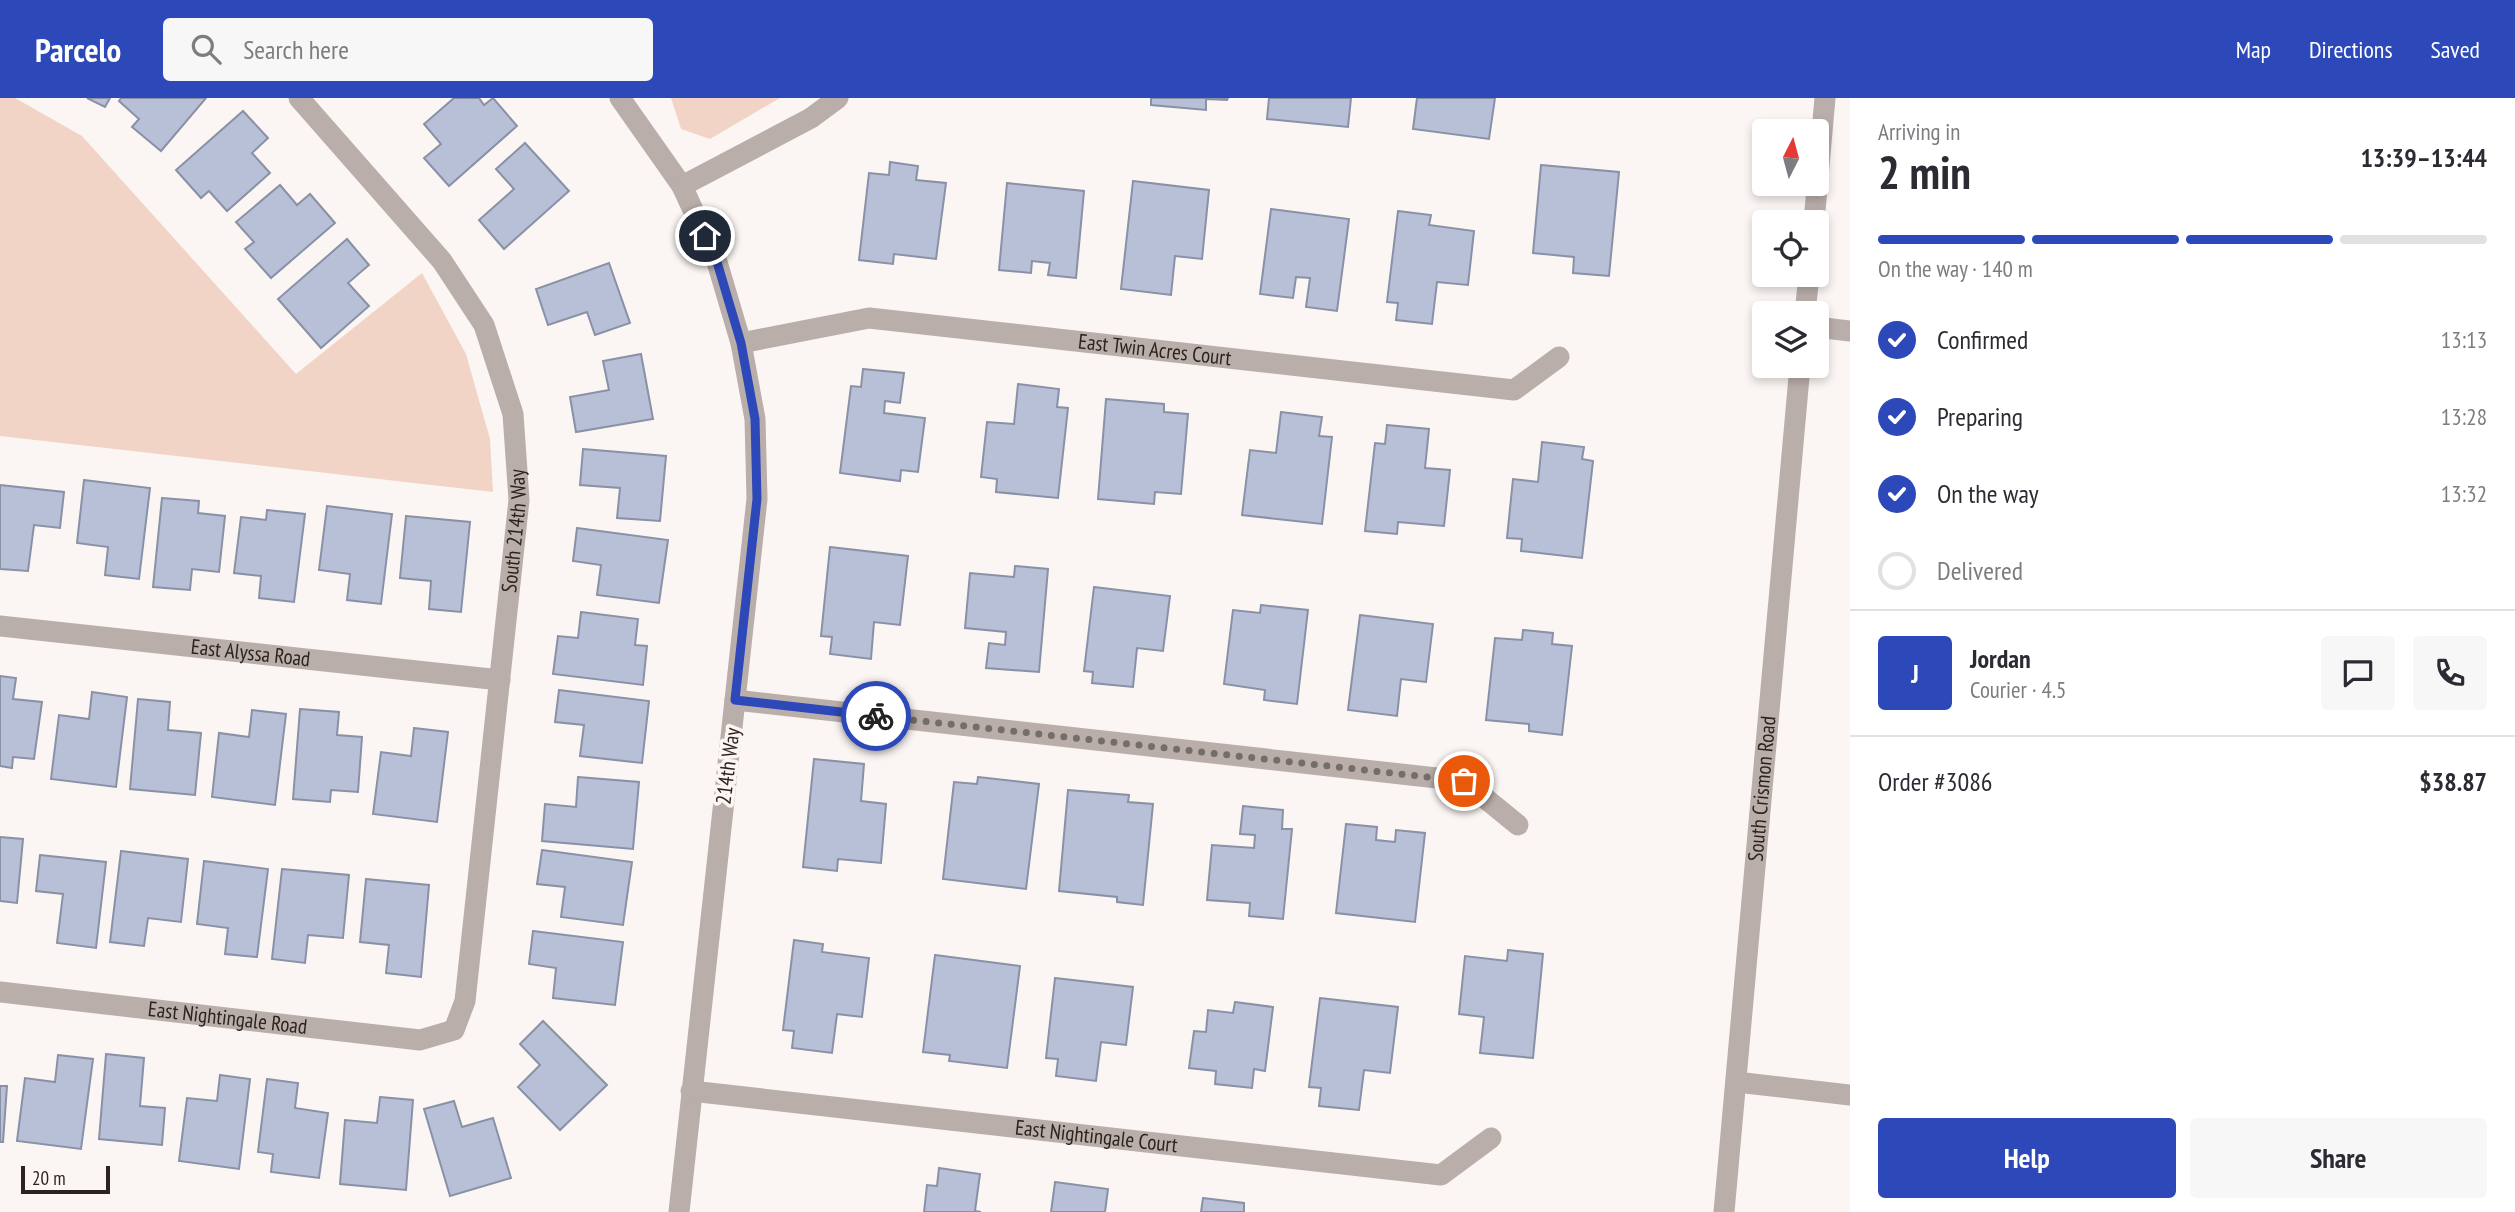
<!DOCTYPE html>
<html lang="en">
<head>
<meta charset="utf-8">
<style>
	:root { --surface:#fff; --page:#f7f7f7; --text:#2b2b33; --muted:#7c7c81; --line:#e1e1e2; --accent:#2c48b9 }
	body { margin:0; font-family:"PT Sans Narrow",sans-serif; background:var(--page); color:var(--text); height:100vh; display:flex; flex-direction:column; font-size:26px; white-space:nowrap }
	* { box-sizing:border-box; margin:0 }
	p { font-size:23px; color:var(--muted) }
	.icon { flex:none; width:38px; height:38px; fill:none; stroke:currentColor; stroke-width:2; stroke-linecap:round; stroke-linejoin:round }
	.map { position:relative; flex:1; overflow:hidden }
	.panel { display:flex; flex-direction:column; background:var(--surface); width:665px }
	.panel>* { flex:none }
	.needle { width:46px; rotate:6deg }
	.controls { position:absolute; left:1752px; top:21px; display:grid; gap:14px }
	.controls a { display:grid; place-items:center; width:77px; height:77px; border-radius:7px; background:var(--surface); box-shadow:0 4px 10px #0003; font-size:35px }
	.scale { position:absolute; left:21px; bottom:18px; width:89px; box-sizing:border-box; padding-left:7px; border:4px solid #2c231f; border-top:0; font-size:19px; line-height:24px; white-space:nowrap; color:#2c231f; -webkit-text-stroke:5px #fbf6f3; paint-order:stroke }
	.pin { position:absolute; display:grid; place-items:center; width:60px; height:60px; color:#fff; margin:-30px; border:4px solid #fff; border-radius:50%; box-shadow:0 2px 7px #0007 }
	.courier { position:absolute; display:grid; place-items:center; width:70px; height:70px; margin:-35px; border:5px solid #2c48b9; border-radius:50%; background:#fff; color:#222; box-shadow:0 2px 9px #0007 }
	.summary em { font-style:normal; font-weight:800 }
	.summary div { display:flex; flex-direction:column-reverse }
	.summary { display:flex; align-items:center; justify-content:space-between; height:119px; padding:0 28px }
	h1 { font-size:46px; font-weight:800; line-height:52px }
	.bar { display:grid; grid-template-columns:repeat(4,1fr); gap:10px 7px; align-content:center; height:84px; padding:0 28px }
	.bar i { height:9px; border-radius:5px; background:var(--line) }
	.bar .selected { background:var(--accent) }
	.bar p { grid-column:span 4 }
	.line { display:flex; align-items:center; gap:18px; padding:0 28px; border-top:2px solid var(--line) }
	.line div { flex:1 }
	.round { display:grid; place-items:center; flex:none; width:74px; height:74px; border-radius:7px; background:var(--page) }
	ol { padding:0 28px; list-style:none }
	li { display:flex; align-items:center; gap:21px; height:77px }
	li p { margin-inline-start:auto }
	li .icon { padding:7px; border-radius:50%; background:var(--accent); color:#fff; stroke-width:4 }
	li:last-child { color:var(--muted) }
	li i { width:38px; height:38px; border:4px solid var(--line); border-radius:50% }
	.button { display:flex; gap:14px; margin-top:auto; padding:14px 28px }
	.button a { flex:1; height:80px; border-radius:7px; background:var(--accent); color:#fff; font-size:28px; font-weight:800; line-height:80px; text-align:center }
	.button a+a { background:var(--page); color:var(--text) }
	header { display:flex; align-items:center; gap:42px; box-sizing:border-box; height:98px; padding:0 35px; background:var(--accent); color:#fff }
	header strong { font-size:33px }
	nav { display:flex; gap:38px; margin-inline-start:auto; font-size:24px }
	.search { width:490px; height:63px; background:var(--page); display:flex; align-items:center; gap:18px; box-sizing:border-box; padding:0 24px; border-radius:7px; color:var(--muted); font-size:26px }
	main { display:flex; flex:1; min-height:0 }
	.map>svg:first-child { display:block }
	.green { fill:#f1d4c6 }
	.building { fill:#b7c0d6; stroke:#8891a6; stroke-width:2 }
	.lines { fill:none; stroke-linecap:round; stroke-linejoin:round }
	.minor { stroke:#b9aea9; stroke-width:21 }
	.done { stroke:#746d69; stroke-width:7; stroke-dasharray:0 12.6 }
	.route { stroke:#2c48b9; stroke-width:9 }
	.labels { text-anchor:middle; stroke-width:7; stroke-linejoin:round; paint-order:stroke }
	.street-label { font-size:21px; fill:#2c231f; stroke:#fbf6f3 }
</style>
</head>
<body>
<header>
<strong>Parcelo</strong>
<div class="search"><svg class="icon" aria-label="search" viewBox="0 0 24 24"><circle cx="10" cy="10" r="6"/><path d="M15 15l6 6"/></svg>Search here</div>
<nav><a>Map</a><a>Directions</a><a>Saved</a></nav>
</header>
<main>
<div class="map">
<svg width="1850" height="1114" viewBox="0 0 1850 1114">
	<rect width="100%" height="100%" fill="#fbf6f3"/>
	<g class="green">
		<path d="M0,0h15l67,38 214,238 126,-101 44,81 24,85 3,53 -493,-56z"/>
		<path d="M671,0h109l-70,41 -29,-10z"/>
	</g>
	<g class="building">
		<path d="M87,0h23l-5,9z"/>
		<path d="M121,0h85l-45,53 -29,-24 7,-8 -20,-18z"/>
		<path d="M454,0h25l5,7 9,-7 24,28 -68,60 -25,-28 17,-14 -17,-20z"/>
		<path d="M1151,0h77l-1,2 -21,-1v11l-55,-5z"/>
		<path d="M1269,0h82l-3,29 -81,-8z"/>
		<path d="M1417,0h78l-6,41 -76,-10z"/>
		<path d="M243,13l25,27 -16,15 18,20 -43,38 -18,-20 -8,7 -25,-28z"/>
		<path d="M525,45l44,48 -65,58 -25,-29 35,-31 -18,-20z"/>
		<path d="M890,64l28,4 -2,14 30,3 -10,76 -42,-5 -1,10 -34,-4 10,-87 20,2z"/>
		<path d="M1541,67l78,7 -10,104 -36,-3 1,-16 -41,-4z"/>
		<path d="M1133,83l76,9 -7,69 -27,-3 -4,39 -50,-6z"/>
		<path d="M1007,85l77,8 -8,87 -28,-3 2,-12 -18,-2 -1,12 -32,-3z"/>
		<path d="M280,87l17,20 13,-11 25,29 -64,55 -26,-29 9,-7 -18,-20z"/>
		<path d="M1271,111l78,10 -12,92 -31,-4 4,-29 -14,-1 -3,21 -33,-4z"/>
		<path d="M1398,113l33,4 -2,10 45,6 -6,54 -31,-3 -5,42 -36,-4 2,-17 -11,-1z"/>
		<path d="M347,141l22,26 -21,18 21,23 -48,42 -43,-49z"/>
		<path d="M609,165l21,60 -35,12 -8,-23 -39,13 -12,-36z"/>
		<path d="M641,256l12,65 -77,13 -6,-35 39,-7 -6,-29z"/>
		<path d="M863,271l41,4 -4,30 -15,-2 -1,12 41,5 -7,54 -17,-2 -1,11 -60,-8 11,-87 10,1z"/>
		<path d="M1018,286l41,5 -2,18 11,1 -10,90 -62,-6 1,-13 -16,-2 6,-55 27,2z"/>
		<path d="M1106,301l58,5v8l24,2 -7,80 -26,-2 -1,12 -56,-5z"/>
		<path d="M1281,314l41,5 -3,19 13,1 -10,87 -80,-9 8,-65 26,3z"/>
		<path d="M1387,327l42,4 -4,39 25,2 -6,56 -46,-4 -1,12 -32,-3 10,-88 10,1z"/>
		<path d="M1542,344l42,5 -2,12 11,2 -11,97 -61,-7 1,-12 -15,-1 6,-59 25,3z"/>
		<path d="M583,351l83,7 -6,65 -43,-3 3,-30 -40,-3z"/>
		<path d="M84,382l66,8 -11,91 -34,-4 3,-28 -31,-4z"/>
		<path d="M0,387l64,7 -4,36 -26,-3 -6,46 -28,-2z"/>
		<path d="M162,400l37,3 -1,12 27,3 -6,56 -27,-3 -2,21 -37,-3z"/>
		<path d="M327,408l65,8 -11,90 -34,-4 3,-26 -31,-4z"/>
		<path d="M267,412l38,4 -11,88 -35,-4 2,-22 -27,-3 7,-56 25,3z"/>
		<path d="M406,418l64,6 -9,90 -32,-3 2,-28 -31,-3z"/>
		<path d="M577,430l91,12 -9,63 -62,-8 4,-30 -28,-4z"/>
		<path d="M830,449l78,9 -8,69 -26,-3 -3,37 -41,-5 2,-17 -11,-1z"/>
		<path d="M1015,468l33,3 -9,103 -53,-4 3,-25 16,2 1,-13 -41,-4 5,-55 44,4z"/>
		<path d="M1094,489l76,9 -7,55 -26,-3 -4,39 -41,-4 1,-11 -9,-1z"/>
		<path d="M1261,507l47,5 -11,94 -33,-4 1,-10 -41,-6 9,-74 27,3z"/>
		<path d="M581,514l57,7 -3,26 12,1 -4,39 -90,-11 5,-38 20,2z"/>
		<path d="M1360,517l73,9 -7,58 -25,-3 -4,37 -49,-6z"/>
		<path d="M1523,532l30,3 -1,11 20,2 -10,89 -33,-4v-7l-43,-4 9,-82 27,2z"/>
		<path d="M0,578l16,2 -3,21 29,3 -8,57 -21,-2 -1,11 -12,-2z"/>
		<path d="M559,592l90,11 -7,62 -62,-7 4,-31 -29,-3z"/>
		<path d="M92,594l35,5 -11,90 -65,-8 8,-64 30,4z"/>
		<path d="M138,601l32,3 -2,28 33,3 -6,62 -65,-6z"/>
		<path d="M300,611l39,3 -2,23 25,2 -4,55 -27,-2 -1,12 -37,-3z"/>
		<path d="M252,612l34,4 -11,91 -63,-8 7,-64 30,4z"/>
		<path d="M414,630l34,4 -11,90 -64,-8 8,-62 30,4z"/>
		<path d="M814,661l50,5 -3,37 25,3 -5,59 -43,-4 -1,12 -34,-4z"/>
		<path d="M578,679l61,5 -6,67 -91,-8 3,-37 31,3z"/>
		<path d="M978,679l61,7 -13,105 -83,-10 11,-97 23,2z"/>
		<path d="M1068,692l61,5 -1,7 25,2 -10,101 -26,-3v-5l-58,-6z"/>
		<path d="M1243,708l40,4 -1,19h10l-9,90 -34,-3 1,-13 -43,-3 5,-55 42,3 1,-13 -15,-1z"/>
		<path d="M1346,726l31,3 -1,13 19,2 1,-12 29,3 -10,89 -79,-9z"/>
		<path d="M0,739l23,2 -6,64 -17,-2z"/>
		<path d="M542,752l90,12 -9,63 -62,-8 4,-30 -28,-3z"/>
		<path d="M121,753l67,8 -7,63 -33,-4 -4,28 -34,-4z"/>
		<path d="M40,757l66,7 -10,86 -39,-5 6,-49 -27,-3z"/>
		<path d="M204,763l64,8 -11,88 -32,-3 3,-26 -31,-4z"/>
		<path d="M282,771l67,6 -6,63 -35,-3 -3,28 -33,-4z"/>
		<path d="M366,781l63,6 -8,92 -35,-4 3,-28 -29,-3z"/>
		<path d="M533,833l90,11 -8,63 -62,-7 3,-30 -27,-4z"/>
		<path d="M794,842l29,4 -1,8 47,6 -7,59 -25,-3 -5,39 -40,-5 2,-17 -11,-1z"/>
		<path d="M1508,852l35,4 -10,104 -53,-5 4,-36 -25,-3 6,-58 42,5z"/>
		<path d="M935,857l85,11 -13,102 -58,-7 1,-6 -27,-3z"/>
		<path d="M1055,880l78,9 -7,58 -25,-3 -5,39 -40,-5 2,-17 -12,-1z"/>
		<path d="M1320,900l78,9 -8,66 -26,-3 -5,40 -40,-4 2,-18 -12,-1z"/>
		<path d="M1235,904l38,5 -8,64 -11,-2 -2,19 -37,-4 1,-13 -27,-3 5,-37 12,1 2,-22 25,3z"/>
		<path d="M543,923l64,64 -47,45 -42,-43 22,-22 -20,-21z"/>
		<path d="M106,956l38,4 -4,48 25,2 -3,37 -63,-6z"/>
		<path d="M58,957l35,4 -12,90 -64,-8 8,-63 30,4z"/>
		<path d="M220,977l30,4 -11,90 -60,-8 8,-63 30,3z"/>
		<path d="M267,981l31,4 -3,25 33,5 -9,65 -48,-6 2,-18 -15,-2z"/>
		<path d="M0,988h7l-4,56h-3z"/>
		<path d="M380,999l33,3 -7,90 -66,-6 5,-64 32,3z"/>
		<path d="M454,1003l8,26 31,-9 18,60 -61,18 -26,-87z"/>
		<path d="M939,1070l41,6 -5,37 6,1h-57l3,-27 10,1z"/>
		<path d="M1055,1084l53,7 -3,23h-54z"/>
		<path d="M1203,1100l41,5v9h-43z"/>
	</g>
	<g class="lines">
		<g class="minor">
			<path d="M620,0l62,88 35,76 24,81 14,76 2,80 -78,713"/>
			<path d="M682,88l129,-68 27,-20"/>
			<path d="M1814,124l11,-124"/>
			<path d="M1805,215l4,-38"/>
			<path d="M1816,229l34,4"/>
			<path id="s1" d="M741,245l128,-25 645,72 45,-33"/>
			<path id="s2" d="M0,528l500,54"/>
			<path d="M735,602l729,81 54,44"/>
			<path id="s3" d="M0,894l420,48 34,-10 11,-29 54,-501 -6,-86 -29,-89 -42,-64 -143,-163"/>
			<path d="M1736,984l114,13"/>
			<path id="s4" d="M691,993l750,84 50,-37"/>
			<path id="s5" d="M1724,1114l76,-846"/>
		</g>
	</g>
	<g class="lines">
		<path class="done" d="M876,618l588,65"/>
		<path class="route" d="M705,138l12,26 24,81 14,76 2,80 -22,201 141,16"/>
	</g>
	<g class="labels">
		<g class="street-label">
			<text dy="7" stroke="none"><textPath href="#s1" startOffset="418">East Twin Acres Court</textPath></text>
			<text dy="7" stroke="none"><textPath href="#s3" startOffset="962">South 214th Way</textPath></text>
			<text dy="7" stroke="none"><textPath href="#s2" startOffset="252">East Alyssa Road</textPath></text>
			<text transform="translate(728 668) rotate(-83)" y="7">214th Way</text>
			<text dy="7" stroke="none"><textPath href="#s5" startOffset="425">South Crismon Road</textPath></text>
			<text dy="7" stroke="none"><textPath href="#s3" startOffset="229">East Nightingale Road</textPath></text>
			<text dy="7" stroke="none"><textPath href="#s4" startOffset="408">East Nightingale Court</textPath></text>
		</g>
	</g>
</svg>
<div class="controls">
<a><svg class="needle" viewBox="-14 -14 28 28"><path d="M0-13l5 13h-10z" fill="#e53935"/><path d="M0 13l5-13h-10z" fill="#7c7c81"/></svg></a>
<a><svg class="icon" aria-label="locate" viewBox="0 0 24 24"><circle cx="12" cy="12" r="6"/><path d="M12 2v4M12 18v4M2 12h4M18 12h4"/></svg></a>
<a><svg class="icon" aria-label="layers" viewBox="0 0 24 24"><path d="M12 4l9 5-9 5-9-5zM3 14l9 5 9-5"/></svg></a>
</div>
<div class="scale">20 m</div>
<div class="pin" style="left:1464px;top:683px;background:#ea580c"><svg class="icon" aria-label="bag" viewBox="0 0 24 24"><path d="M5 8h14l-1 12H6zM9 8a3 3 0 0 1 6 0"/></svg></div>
<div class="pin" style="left:705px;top:138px;background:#1f2937"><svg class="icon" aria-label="home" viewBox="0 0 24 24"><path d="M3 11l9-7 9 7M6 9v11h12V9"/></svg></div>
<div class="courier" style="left:876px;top:618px"><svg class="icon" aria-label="bike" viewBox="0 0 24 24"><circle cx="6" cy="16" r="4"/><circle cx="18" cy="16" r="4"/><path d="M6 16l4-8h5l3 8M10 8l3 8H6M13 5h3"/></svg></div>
</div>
<section class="panel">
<div class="summary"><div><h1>2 min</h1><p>Arriving in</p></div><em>13:39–13:44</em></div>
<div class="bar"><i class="selected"></i><i class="selected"></i><i class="selected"></i><i></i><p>On the way · 140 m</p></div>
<ol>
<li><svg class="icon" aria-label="check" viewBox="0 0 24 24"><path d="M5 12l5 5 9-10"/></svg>Confirmed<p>13:13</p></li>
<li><svg class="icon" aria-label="check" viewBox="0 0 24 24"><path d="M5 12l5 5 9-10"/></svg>Preparing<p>13:28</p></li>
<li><svg class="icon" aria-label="check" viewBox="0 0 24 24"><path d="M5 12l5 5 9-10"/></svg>On the way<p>13:32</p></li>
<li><i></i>Delivered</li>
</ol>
<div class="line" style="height:126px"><b class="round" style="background:var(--accent);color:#fff">J</b><div><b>Jordan</b><p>Courier · 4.5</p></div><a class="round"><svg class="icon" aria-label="chat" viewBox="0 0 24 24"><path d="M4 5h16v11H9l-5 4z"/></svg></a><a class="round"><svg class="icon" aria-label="phone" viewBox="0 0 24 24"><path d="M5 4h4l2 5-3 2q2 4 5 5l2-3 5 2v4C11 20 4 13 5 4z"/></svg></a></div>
<div class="line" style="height:91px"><div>Order #3086</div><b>$38.87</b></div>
<div class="button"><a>Help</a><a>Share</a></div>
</section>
</main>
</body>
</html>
